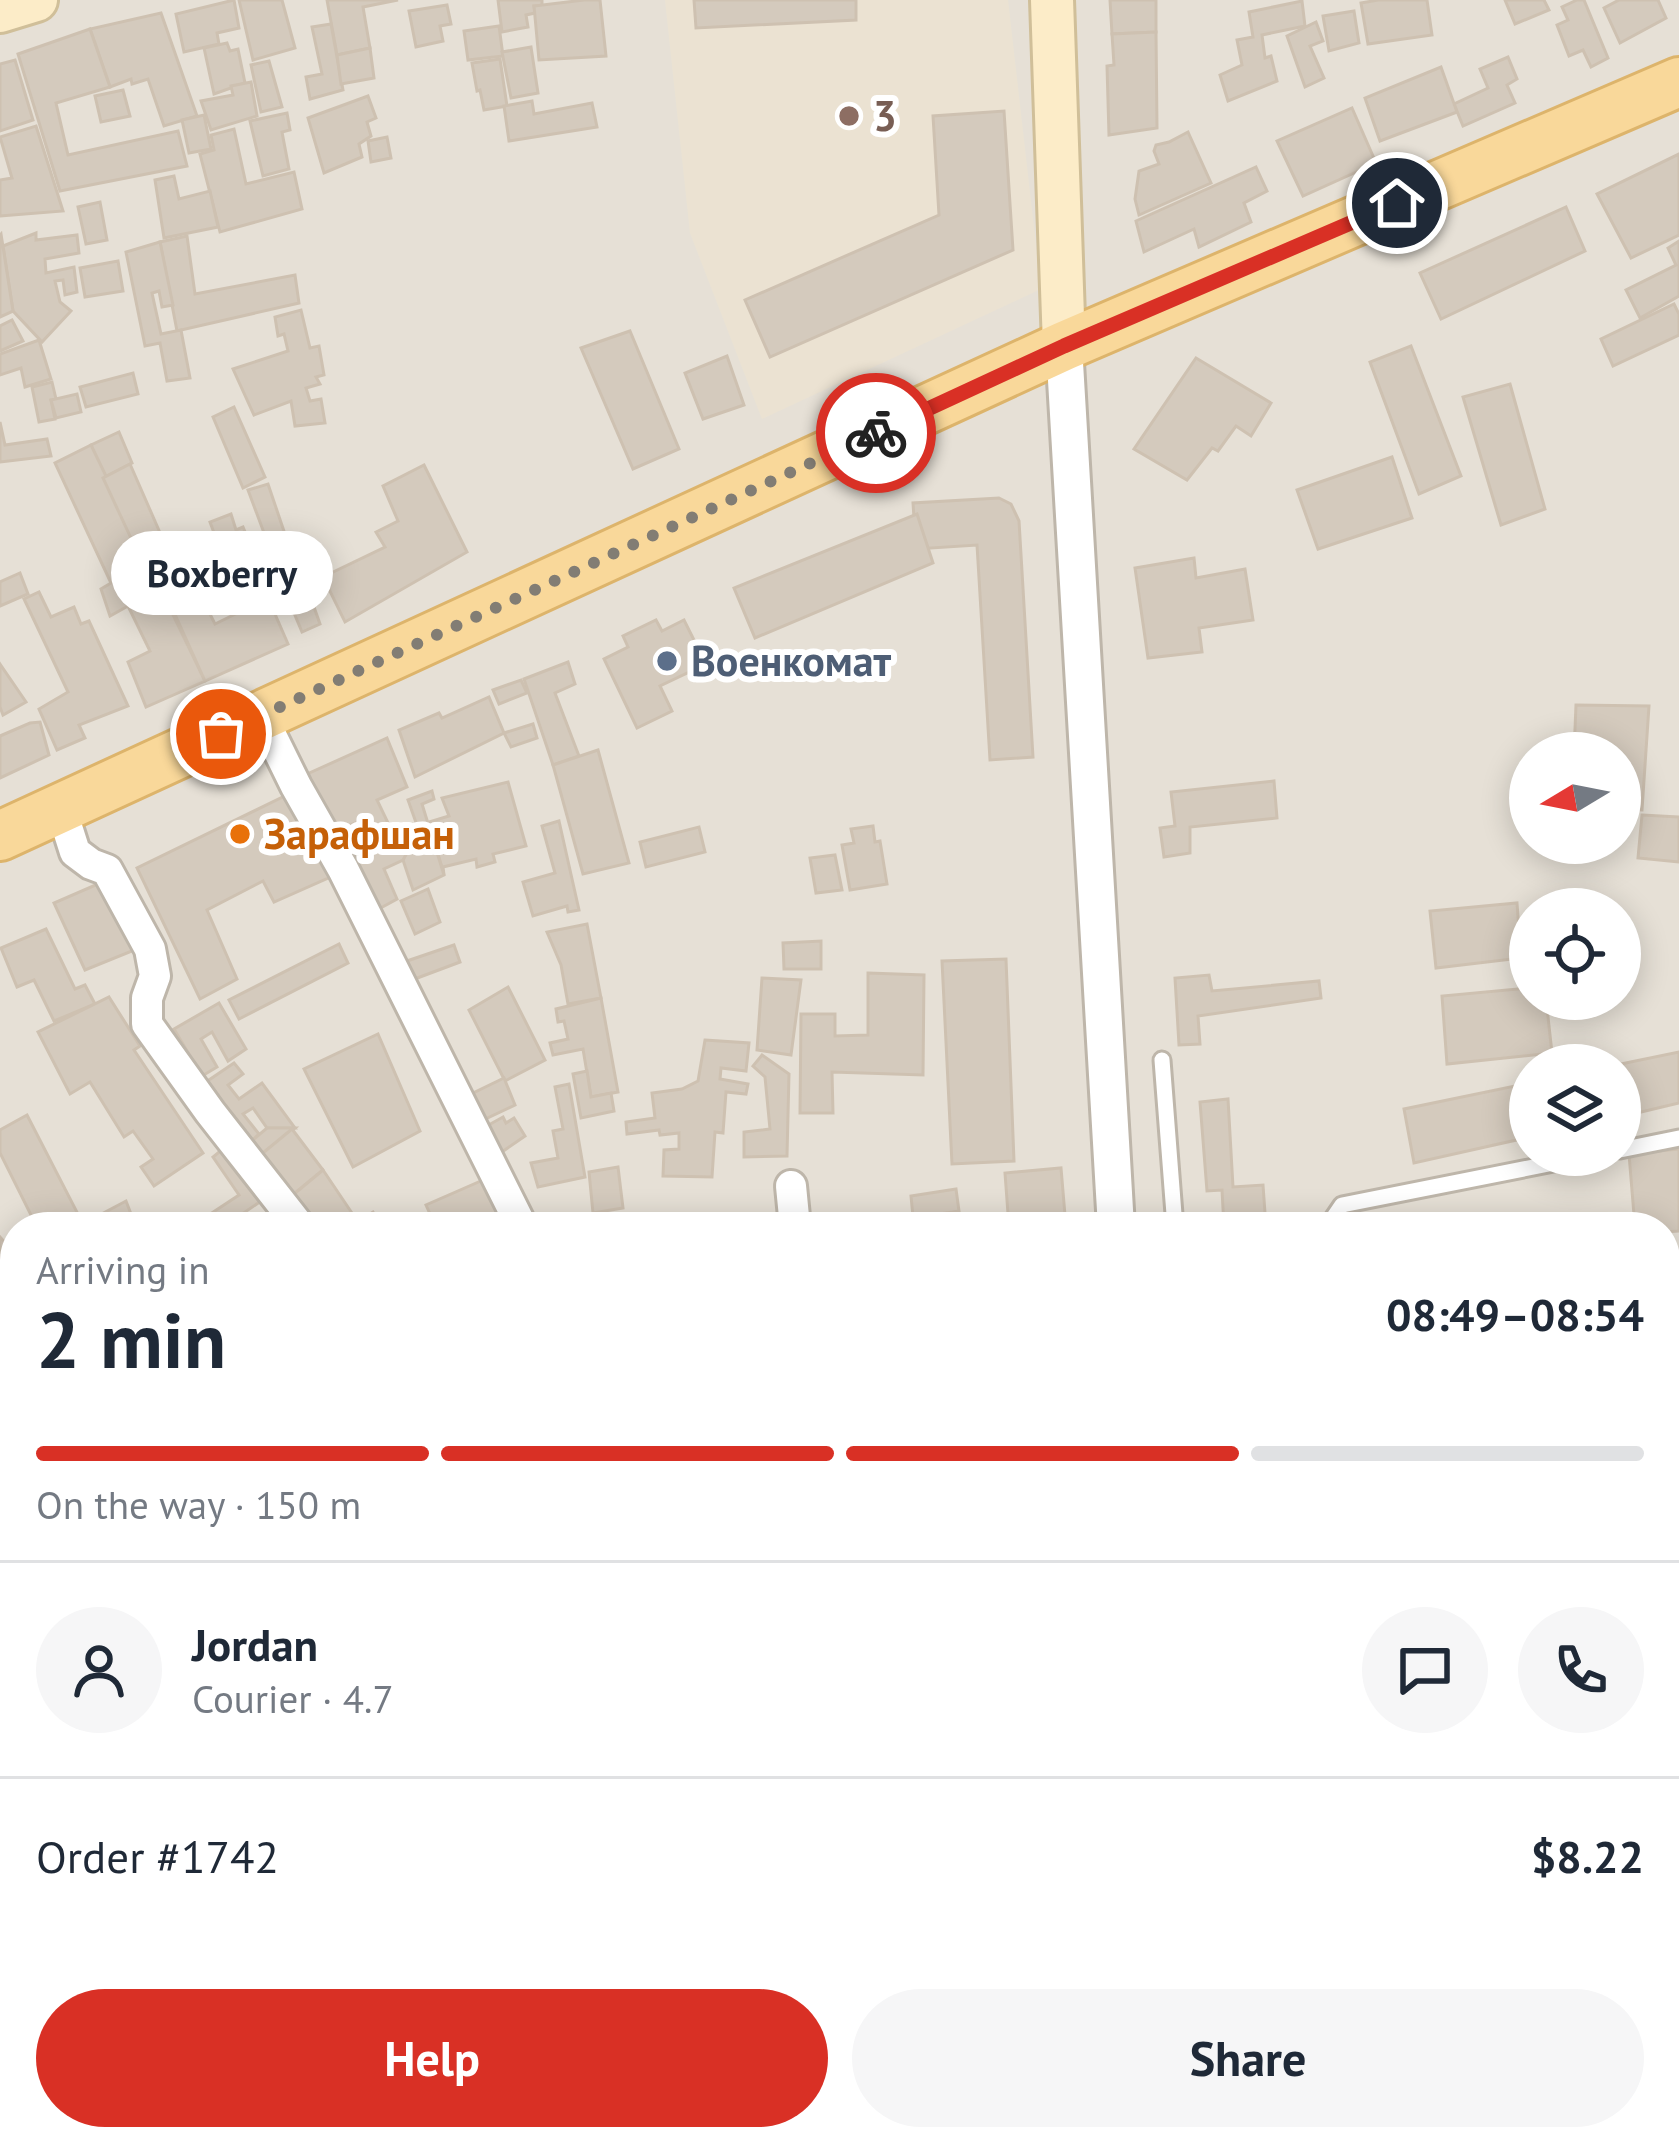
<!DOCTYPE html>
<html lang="en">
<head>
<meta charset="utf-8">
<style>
	:root { --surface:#fff; --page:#f6f6f7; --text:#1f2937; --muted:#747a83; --line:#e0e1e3; --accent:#d93025 }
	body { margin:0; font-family:"PT Sans",sans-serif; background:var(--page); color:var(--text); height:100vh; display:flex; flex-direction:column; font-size:45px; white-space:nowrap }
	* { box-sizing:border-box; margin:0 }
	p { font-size:39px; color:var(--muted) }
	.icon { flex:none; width:66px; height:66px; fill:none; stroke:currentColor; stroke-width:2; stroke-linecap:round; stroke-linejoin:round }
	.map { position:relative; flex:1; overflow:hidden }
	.side { position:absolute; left:0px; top:1212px; width:1680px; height:939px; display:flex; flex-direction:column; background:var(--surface); border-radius:48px 48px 0 0; box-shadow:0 6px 30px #0003 }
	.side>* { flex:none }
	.needle { width:78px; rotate:260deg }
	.fabs { position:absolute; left:1509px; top:732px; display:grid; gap:24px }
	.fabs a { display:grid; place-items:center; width:132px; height:132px; border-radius:50%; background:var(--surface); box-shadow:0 6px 30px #0003; font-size:60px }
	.pin { position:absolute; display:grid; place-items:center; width:102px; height:102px; color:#fff; margin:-51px; border:6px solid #fff; border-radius:50%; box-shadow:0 3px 12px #0007 }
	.courier { position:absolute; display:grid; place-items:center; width:120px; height:120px; margin:-60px; border:9px solid #d93025; border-radius:50%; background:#fff; color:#222; box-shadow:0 3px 15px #0007 }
	.bubble { position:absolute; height:84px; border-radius:42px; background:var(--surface); box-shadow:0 6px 30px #0003; font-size:39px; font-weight:700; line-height:84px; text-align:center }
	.summary em { font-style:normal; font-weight:700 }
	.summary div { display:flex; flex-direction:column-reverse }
	.summary { display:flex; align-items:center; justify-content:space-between; height:204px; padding:0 36px }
	h1 { font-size:78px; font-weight:700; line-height:90px }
	.bar { display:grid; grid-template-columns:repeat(4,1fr); gap:18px 12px; align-content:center; height:144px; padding:0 36px }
	.bar i { height:15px; border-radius:9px; background:var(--line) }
	.bar .current { background:var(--accent) }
	.bar p { grid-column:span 4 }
	.line { display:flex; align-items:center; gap:30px; padding:0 36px; border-top:3px solid var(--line) }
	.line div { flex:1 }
	.round { display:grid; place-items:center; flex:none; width:126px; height:126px; border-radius:63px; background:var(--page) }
	.primary-button { display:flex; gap:24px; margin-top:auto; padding:24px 36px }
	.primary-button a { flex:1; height:138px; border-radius:72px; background:var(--accent); color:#fff; font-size:48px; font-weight:700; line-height:138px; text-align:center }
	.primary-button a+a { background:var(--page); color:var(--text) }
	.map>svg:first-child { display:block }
	.residential { fill:#e6e0d6; fill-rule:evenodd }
	.education { fill:#ebe2d2 }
	.building { fill:#d4cabd; stroke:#cec1b1; stroke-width:3 }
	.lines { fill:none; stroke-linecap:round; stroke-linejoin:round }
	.service-casing { stroke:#beb6aa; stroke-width:21 }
	.minor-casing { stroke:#beb6aa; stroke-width:36 }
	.tertiary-casing { stroke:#beb6aa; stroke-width:42 }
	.secondary-casing { stroke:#d0bf99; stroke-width:48 }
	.primary-casing { stroke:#ddb46b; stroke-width:54 }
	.service { stroke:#fff; stroke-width:15 }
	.minor { stroke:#fff; stroke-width:30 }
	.tertiary { stroke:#fff; stroke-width:36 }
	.secondary { stroke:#fcecc8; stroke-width:42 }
	.primary { stroke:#f9d89a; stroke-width:48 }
	.done { stroke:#827d74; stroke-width:12; stroke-dasharray:0 21.6 }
	.route { stroke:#d93025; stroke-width:15 }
	.education-dot { fill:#8d6e63; stroke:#fff; stroke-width:4.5 }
	.service-dot { fill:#5c6f8a; stroke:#fff; stroke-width:4.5 }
	.food-dot { fill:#e8710a; stroke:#fff; stroke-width:4.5 }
	.labels { text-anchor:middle; stroke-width:12; stroke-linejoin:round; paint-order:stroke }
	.education-label { font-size:42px; font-weight:bold; fill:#785e54; stroke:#fff; text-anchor:start }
	.service-label { font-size:42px; font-weight:bold; fill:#4e5e75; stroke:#fff; text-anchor:start }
	.food-label { font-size:42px; font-weight:bold; fill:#c56008; stroke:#fff; text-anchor:start }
</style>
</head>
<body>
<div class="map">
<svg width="1679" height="2150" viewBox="0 0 1679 2150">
	<rect width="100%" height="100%" fill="#f3efe7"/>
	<path class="residential" d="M0,0h1679v2150h-1679zM1530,753h90v90h-90zM1530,909h90v90h-90zM1530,1065h90v90h-90zM15,1227h1650v909h-1650z"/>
	<path class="education" d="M665,0h343l33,289 -279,130 -72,-186z"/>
	<g class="building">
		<path d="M234,0l5,28 -22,5 2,11 -35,8 -8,-38z"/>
		<path d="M239,0h43l13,48 -42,12z"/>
		<path d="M327,0h71l-35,7 7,41 -33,7z"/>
		<path d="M498,0h44v6h-8l1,7 -9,2 2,12 -26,5z"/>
		<path d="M584,0h16l6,56 -67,4 -5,-54z"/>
		<path d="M694,0h162v20l-160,8z"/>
		<path d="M1110,0h46v32l-44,2z"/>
		<path d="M1378,0h49l5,35 -64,9 -7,-41z"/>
		<path d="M1505,0h39l5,10 -34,14z"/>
		<path d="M1577,0h7l24,58 -17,9 -8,-17 -14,6 -12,-31 11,-5 -6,-13z"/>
		<path d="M1619,0h39l8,18 -46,25 -16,-35z"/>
		<path d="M1302,1l3,25 -43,9 3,23 6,-2 6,25 -49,20 -8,-26 22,-10 -5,-25 16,-3 -4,-25z"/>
		<path d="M447,5l4,19 -11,2 3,15 -27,6 -7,-36z"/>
		<path d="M1354,11l5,32 -30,8 -6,-35z"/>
		<path d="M161,13l36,103 -33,10 -16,-47 -16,5 -1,-5 -21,8 -20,-58z"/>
		<path d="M1316,22l7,19 -13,5 14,32 -19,9 -18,-51z"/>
		<path d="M331,24l12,66 -33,9 -4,-22 16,-3 -10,-47z"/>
		<path d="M499,26l4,30 -35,4 -4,-29z"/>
		<path d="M90,29l20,58 -54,16 12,52 110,-24 9,35 -127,25 -42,-137z"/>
		<path d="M1156,32l1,96 -48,7 -2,-69 7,-1 -2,-31z"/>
		<path d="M227,43l3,8 8,-2 7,34 -31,11 -10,-46z"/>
		<path d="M531,47l7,46 -27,5 -9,-46z"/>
		<path d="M370,48l4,30 -33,6 -4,-29z"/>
		<path d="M1508,57l9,22 -10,6 8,18 -52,23 -9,-22 34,-16 -8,-19z"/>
		<path d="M500,59l7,47 -23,4 -4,-20 -3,1 -5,-28z"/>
		<path d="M15,60l18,60 -33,11v-67z"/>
		<path d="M269,61l13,46 -21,5 -10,-47z"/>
		<path d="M1441,67l16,45 -77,29 -15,-43z"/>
		<path d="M251,82l6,34 -46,14 -10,-29 32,-6 -2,-9z"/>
		<path d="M123,90l7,26 -29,6 -6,-26z"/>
		<path d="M368,96l8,22 -9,4 4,14 -12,8 3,13 -38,16 -16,-55z"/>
		<path d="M532,101l2,13 58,-11 5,24 -88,14 -5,-35z"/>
		<path d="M1352,108l24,55 -73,33 -26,-55z"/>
		<path d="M1004,111l9,139 -243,107 -25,-57 194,-85 -6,-99z"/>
		<path d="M287,113l3,17 -8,2 7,37 -26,7 -13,-55z"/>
		<path d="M204,115l7,34 -22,4 -7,-33z"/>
		<path d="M36,126l27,85 -63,5v-36l12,-2 -12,-41z"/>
		<path d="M234,129l12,55 48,-12 8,37 -82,23 -20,-78 14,-4 -3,-15z"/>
		<path d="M1188,132l23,51 -72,32 -4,-16 4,-28 20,-7 -5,-13 2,-6 13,-3z"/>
		<path d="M387,137l4,21 -20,4 -3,-21z"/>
		<path d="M1679,154v81l-48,23 -34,-64z"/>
		<path d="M1256,167l11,24 -23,12 7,19 -52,25 -5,-18 -50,23 -8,-31z"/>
		<path d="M174,176l5,23 31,-8 8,36 -54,11 -9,-58z"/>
		<path d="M100,202l7,38 -21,4 -8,-37z"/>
		<path d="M1566,207l19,44 -144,68 -21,-46z"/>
		<path d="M36,233v7l41,-5 2,18 -34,6 1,14 28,-6 3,25 -12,3 -2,-15 -8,1 5,21 11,9 -29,31 -29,-31 -10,-65z"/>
		<path d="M1,234l12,77 -13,6v-82z"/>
		<path d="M187,236l8,58 100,-19 4,28 -122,28 -17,-89z"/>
		<path d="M1679,241v55l-39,22 -14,-28 50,-25 -8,-17z"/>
		<path d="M160,242l13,63 -11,2 -3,-16 -7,2 9,41 20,-4 9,48 -23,3 -7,-38 -15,3 -19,-94z"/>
		<path d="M118,261l5,30 -38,6 -5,-29z"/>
		<path d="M1674,304l5,10v21l-66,31 -12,-27z"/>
		<path d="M301,310l9,38 9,-2 5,29 -8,2 4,7 -14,4 4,13 11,-2 4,24 -30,3 -4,-25 -37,14 -21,-46 55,-18 -4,-17 -6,2 -3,-19z"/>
		<path d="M12,320l11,21 -23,10v-25z"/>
		<path d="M630,331l49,118 -46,20 -52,-121z"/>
		<path d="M39,340l12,39 -26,8 -4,-19 -21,7v-21z"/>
		<path d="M1411,346l50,130 -42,18 -49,-132z"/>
		<path d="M727,356l17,49 -41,14 -18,-46z"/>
		<path d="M1196,358l75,45 -20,33 -15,-10 -18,25 -6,-3 -25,32 -53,-31z"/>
		<path d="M133,373l5,21 -52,13 -6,-20z"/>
		<path d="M52,382l4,17 -5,1 4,19 -16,3 -7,-35z"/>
		<path d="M1510,384l35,125 -44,16 -38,-128z"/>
		<path d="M77,394l4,18 -25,6 -5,-18z"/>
		<path d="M234,407l31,70 -22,11 -30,-71z"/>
		<path d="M0,422l5,23 42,-6 4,17 -51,6z"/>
		<path d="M119,432l13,31 -29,15 -12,-33z"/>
		<path d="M91,445l114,236 -59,26 -18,-45 22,-11 -22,-45 -18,10 -9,-27 10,-6 -56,-120z"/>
		<path d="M1392,457l20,61 -94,31 -21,-59z"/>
		<path d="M130,464l31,71 -25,14 -33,-71z"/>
		<path d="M424,465l43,87 -122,70 -22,-45 62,-30 -9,-15 22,-11 -15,-35z"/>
		<path d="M268,484l22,65 -17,8 -25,-67z"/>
		<path d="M999,498l12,6 8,17 14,236 -43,3 -13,-215 -61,4 -3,-46z"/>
		<path d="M231,514l5,16 7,-3 5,12 -26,15 -12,-32z"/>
		<path d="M917,514l16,49 -178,75 -21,-50z"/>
		<path d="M180,534l9,21 23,-10 6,11 -57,31 -16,-36z"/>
		<path d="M304,543l17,42 -13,5 12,34 -18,8 -31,-74z"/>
		<path d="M1194,558l2,20 49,-9 8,51 -54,8 3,24 -54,6 -13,-90z"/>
		<path d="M20,573l8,21 -28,12v-24z"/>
		<path d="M192,579l23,45 53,-26 20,46 -83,37 -40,-89z"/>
		<path d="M39,592l12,25 23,-10 7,17 8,-3 39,85 -49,19 6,13 -28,12 -18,-41 29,-17 -44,-93z"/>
		<path d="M656,620l6,11 22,-11 22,44 -46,22 12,25 -35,17 -33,-69 24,-12 -5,-11z"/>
		<path d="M568,662l7,22 -20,9 24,63 -26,9 -29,-86z"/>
		<path d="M0,664l26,38 -23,13 -3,-8z"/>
		<path d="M521,680l6,13 -28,11 -6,-14z"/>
		<path d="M489,697l15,36 -89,44 -16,-47 40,-17 3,5z"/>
		<path d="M1576,705l73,1 -7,104 -22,-1v-56h-46z"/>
		<path d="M40,722l9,33 -49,23v-42l30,-13z"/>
		<path d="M533,724l4,14 -26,9 -7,-14z"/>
		<path d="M387,738l20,49 -30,13 13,27 -29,13 -6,-17 -25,11 -25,-59z"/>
		<path d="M598,750l31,113 -46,11 -30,-109z"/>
		<path d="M1274,781l3,37 -87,9v26l-26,4 -4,-29 15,-2 -4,-34z"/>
		<path d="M508,782l18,64 -33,8 2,8 -18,5 -1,-8 -33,8 1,8 -15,-53 20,-6 -7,-18z"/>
		<path d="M295,791l40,84 -61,27 -11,-21 -56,29 30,69 -37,20 -63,-131z"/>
		<path d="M432,791l2,8 -12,5 22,71 -31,15 -10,-30 10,-27 6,-2 -11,-31z"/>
		<path d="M1642,815l37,2v45l-41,-4z"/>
		<path d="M559,821l20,89 -11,2 -1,-6 -34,10 -10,-34 32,-9 -13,-47z"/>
		<path d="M873,826l2,16 5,-1 7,43 -37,6 -8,-45 12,-2 -3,-14z"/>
		<path d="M699,827l6,25 -59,15 -6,-25z"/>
		<path d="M419,831l-16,29 -19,9 13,30 -20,11 -23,-55z"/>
		<path d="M835,855l7,35 -26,3 -6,-35z"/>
		<path d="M107,880l30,69 -52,21 -31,-67z"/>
		<path d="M428,889l12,33 -25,12 -14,-33z"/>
		<path d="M1517,903l4,55 -85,10 -6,-57z"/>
		<path d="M587,924l14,74 -33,6 -7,-39 -14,-33z"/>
		<path d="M46,929l29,60 10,-4 10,19 -41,17 -20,-41 -17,7 -16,-39z"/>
		<path d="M821,941v28h-37l-1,-26z"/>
		<path d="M339,944l9,19 -109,56 -10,-19z"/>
		<path d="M454,945l6,17 -48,18 -8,-18z"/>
		<path d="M1006,959l8,202 -62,3 -10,-203z"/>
		<path d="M868,973l56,2 -1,100 -91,-3 1,41h-33l1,-99h34v22l33,-1z"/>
		<path d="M1209,975l3,16 107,-10 2,17 -123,18 2,28 -21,1 -4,-67z"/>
		<path d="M762,978l39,2 -10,75 -34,-5z"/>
		<path d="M508,987l37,73 -40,21 -36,-71z"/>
		<path d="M1530,988v11h16l6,54 -105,11 -5,-68z"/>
		<path d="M109,997l31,49 -6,4 69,103 -49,33 -13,-19 12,-8 -20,-28 -9,6 -34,-55 -20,12 -32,-62z"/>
		<path d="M601,998l17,94 -27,5 -8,-48 -30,6 -3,-12 18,-4 -4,-18 -6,1 -2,-13z"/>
		<path d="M219,1003l27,46 -18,12 -16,-29 -11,7 16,28 -15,9 -28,-47z"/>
		<path d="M378,1034l42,97 -67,36 -49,-98z"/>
		<path d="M705,1040l44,3 -3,28 -25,-3 -1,11 28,5 -2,10 -20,-2 -3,41 -8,-1 -3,45 -49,-1 1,-26 15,-1v-16l-19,2 -1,-5 -32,4 -1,-12 29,-4 -3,-25 30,-4 16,-8z"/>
		<path d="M1679,1052v51l-59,14v-52h-4z"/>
		<path d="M762,1055l27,19 -2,82 -43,1v-25l26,-3 -5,-52 -12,-11z"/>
		<path d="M234,1063l9,11 -15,11 11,14 23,-16 33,45h-28l-14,-20 -10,6 16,20 -12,11 -41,-63z"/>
		<path d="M587,1071l4,26 20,-4 3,18 -33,7 -8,-44z"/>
		<path d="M504,1078l11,27 -36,17 -12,-26z"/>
		<path d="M1530,1083v54l-116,26 -10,-54z"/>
		<path d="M569,1084l16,93 -47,10 -7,-24 27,-5 -5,-27 10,-2 -8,-42z"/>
		<path d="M1228,1099l5,88 30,-2 3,42h-42l-2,-37 -15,1 -7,-89z"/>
		<path d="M27,1115l54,105 -15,7h-29l-37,-74v-23z"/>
		<path d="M503,1117l3,6 8,-5 11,18 -26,18 -14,-27z"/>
		<path d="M267,1128h28l-37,29 -11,-12z"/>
		<path d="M292,1129l31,41 -35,29 -30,-42z"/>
		<path d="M229,1144l38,53 -44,30h-21l-4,-5 41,-27 -26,-38z"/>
		<path d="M1679,1149v82l-14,1v-5h-30l-6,-73z"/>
		<path d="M618,1167l5,41 -30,5 -4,-41z"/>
		<path d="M1061,1168l5,59h-57l-4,-54z"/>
		<path d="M323,1170l35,52 15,-10 10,15h-77l-18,-28z"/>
		<path d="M490,1177l16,50h-36l-5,-13 -29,13 -10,-22z"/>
		<path d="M956,1189l3,22 -26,4 2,12h-21l-3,-31z"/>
		<path d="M126,1201l10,26h-33l-5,-11z"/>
		<path d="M0,1237l15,17v39l-15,-22z"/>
		<path d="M15,1419v54l-15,-29v-17z"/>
		<path d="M15,1518v29l-15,5v-25z"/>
		<path d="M0,1589l15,21v29l-15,-21z"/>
		<path d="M3,1624l12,21v16l-15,8v-44z"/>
		<path d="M15,1731v49l-15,-19v-20z"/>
		<path d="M1679,1864v40l-14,1v-40z"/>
		<path d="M1679,1965v58l-13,1 -1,-58z"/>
		<path d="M15,2040v36l-15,6v-38z"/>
		<path d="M18,2136h82l2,9 -22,5h-58z"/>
		<path d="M160,2136h50l10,14h-52z"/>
		<path d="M295,2136h81l8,11 16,-10 8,12 -80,1 -3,-3 -5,3h-32l-6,-6z"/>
		<path d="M453,2136h64l10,14h-66z"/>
		<path d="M712,2136h47l6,14h-87z"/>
		<path d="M977,2136h120l2,14h-121z"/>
		<path d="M1124,2136h40l2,14h-41z"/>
		<path d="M1274,2136h200l1,5 -97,9h-103z"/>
		<path d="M1589,2141v9h-95l64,-6z"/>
	</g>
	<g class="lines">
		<defs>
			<g id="service">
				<path d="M1162,1060l13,167"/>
				<path d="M1620,1150l59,-12"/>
				<path d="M1327,1227l15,-22 252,-50"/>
				<path d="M0,1520l15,-9"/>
				<path d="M1665,1581l14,-4"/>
				<path d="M1665,1840l14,-2"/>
				<path d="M1665,2117l14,-2"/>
				<path d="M1635,2150l6,-14"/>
			</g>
			<g id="minor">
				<path d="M261,715l35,71 47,83 179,358"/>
				<path d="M61,808l14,44 16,12 16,6 43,79 5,27 -8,22v26l63,88 90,115"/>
				<path d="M791,1186l4,41"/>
				<path d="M641,2150l35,-14"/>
			</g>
			<g id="tertiary">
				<path d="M1064,346l52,881"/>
				<path d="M0,1816l15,19"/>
				<path d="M244,2136l11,14"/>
				<path d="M1204,2136l1,14"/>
			</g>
			<g id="secondary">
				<path d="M1052,0l12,346"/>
				<path d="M0,11l36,-11"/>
			</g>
			<path id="primary" d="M0,836l1064,-490 615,-264"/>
		</defs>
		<use href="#service" class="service-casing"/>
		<use href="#minor" class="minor-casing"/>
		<use href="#tertiary" class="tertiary-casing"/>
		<use href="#secondary" class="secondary-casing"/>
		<use href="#primary" class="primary-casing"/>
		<use href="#service" class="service"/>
		<use href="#minor" class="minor"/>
		<use href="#tertiary" class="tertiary"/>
		<use href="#secondary" class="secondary"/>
		<use href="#primary" class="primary"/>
	</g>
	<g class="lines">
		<path class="done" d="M221,734l655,-301"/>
		<path class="route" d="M876,433l188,-87 333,-143"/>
	</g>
	<circle class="education-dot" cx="849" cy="116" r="12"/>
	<circle class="service-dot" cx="667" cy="661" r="12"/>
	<circle class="food-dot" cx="240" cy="834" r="12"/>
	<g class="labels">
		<g class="education-label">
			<text x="873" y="131">3</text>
		</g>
		<g class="service-label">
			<text x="691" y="676">Военкомат</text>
		</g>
		<g class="food-label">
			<text x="264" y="849">Зарафшан</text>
		</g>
	</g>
</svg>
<div class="fabs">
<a><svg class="needle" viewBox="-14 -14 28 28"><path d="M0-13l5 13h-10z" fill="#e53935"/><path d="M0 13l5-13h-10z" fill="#747a83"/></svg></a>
<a><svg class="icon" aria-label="locate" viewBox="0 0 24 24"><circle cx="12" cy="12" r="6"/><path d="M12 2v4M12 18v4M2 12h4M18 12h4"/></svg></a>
<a><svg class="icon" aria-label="layers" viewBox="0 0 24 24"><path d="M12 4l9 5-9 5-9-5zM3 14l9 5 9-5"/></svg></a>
</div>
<div class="pin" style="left:221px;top:734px;background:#ea580c"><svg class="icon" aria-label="bag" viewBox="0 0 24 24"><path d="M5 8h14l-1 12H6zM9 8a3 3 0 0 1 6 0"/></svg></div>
<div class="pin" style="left:1397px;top:203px;background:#1f2937"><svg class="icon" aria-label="home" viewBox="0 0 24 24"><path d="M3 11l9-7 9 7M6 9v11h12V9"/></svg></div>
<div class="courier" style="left:876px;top:433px"><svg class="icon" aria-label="bike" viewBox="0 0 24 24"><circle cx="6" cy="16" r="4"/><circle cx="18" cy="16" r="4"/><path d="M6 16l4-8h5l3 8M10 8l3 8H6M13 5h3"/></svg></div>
<div class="bubble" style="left:111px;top:531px;width:222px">Boxberry</div>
<section class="side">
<div class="summary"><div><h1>2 min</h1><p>Arriving in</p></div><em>08:49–08:54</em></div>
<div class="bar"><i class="current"></i><i class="current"></i><i class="current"></i><i></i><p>On the way · 150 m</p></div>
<div class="line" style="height:216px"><a class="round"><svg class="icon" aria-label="person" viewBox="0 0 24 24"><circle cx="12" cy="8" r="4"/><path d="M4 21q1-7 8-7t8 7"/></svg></a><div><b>Jordan</b><p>Courier · 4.7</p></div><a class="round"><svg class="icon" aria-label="chat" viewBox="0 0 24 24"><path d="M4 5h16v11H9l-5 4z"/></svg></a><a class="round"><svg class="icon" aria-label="phone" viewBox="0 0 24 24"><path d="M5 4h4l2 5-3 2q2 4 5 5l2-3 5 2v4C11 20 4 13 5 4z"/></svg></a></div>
<div class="line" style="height:156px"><div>Order #1742</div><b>$8.22</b></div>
<div class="primary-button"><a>Help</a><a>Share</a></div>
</section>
</div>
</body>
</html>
